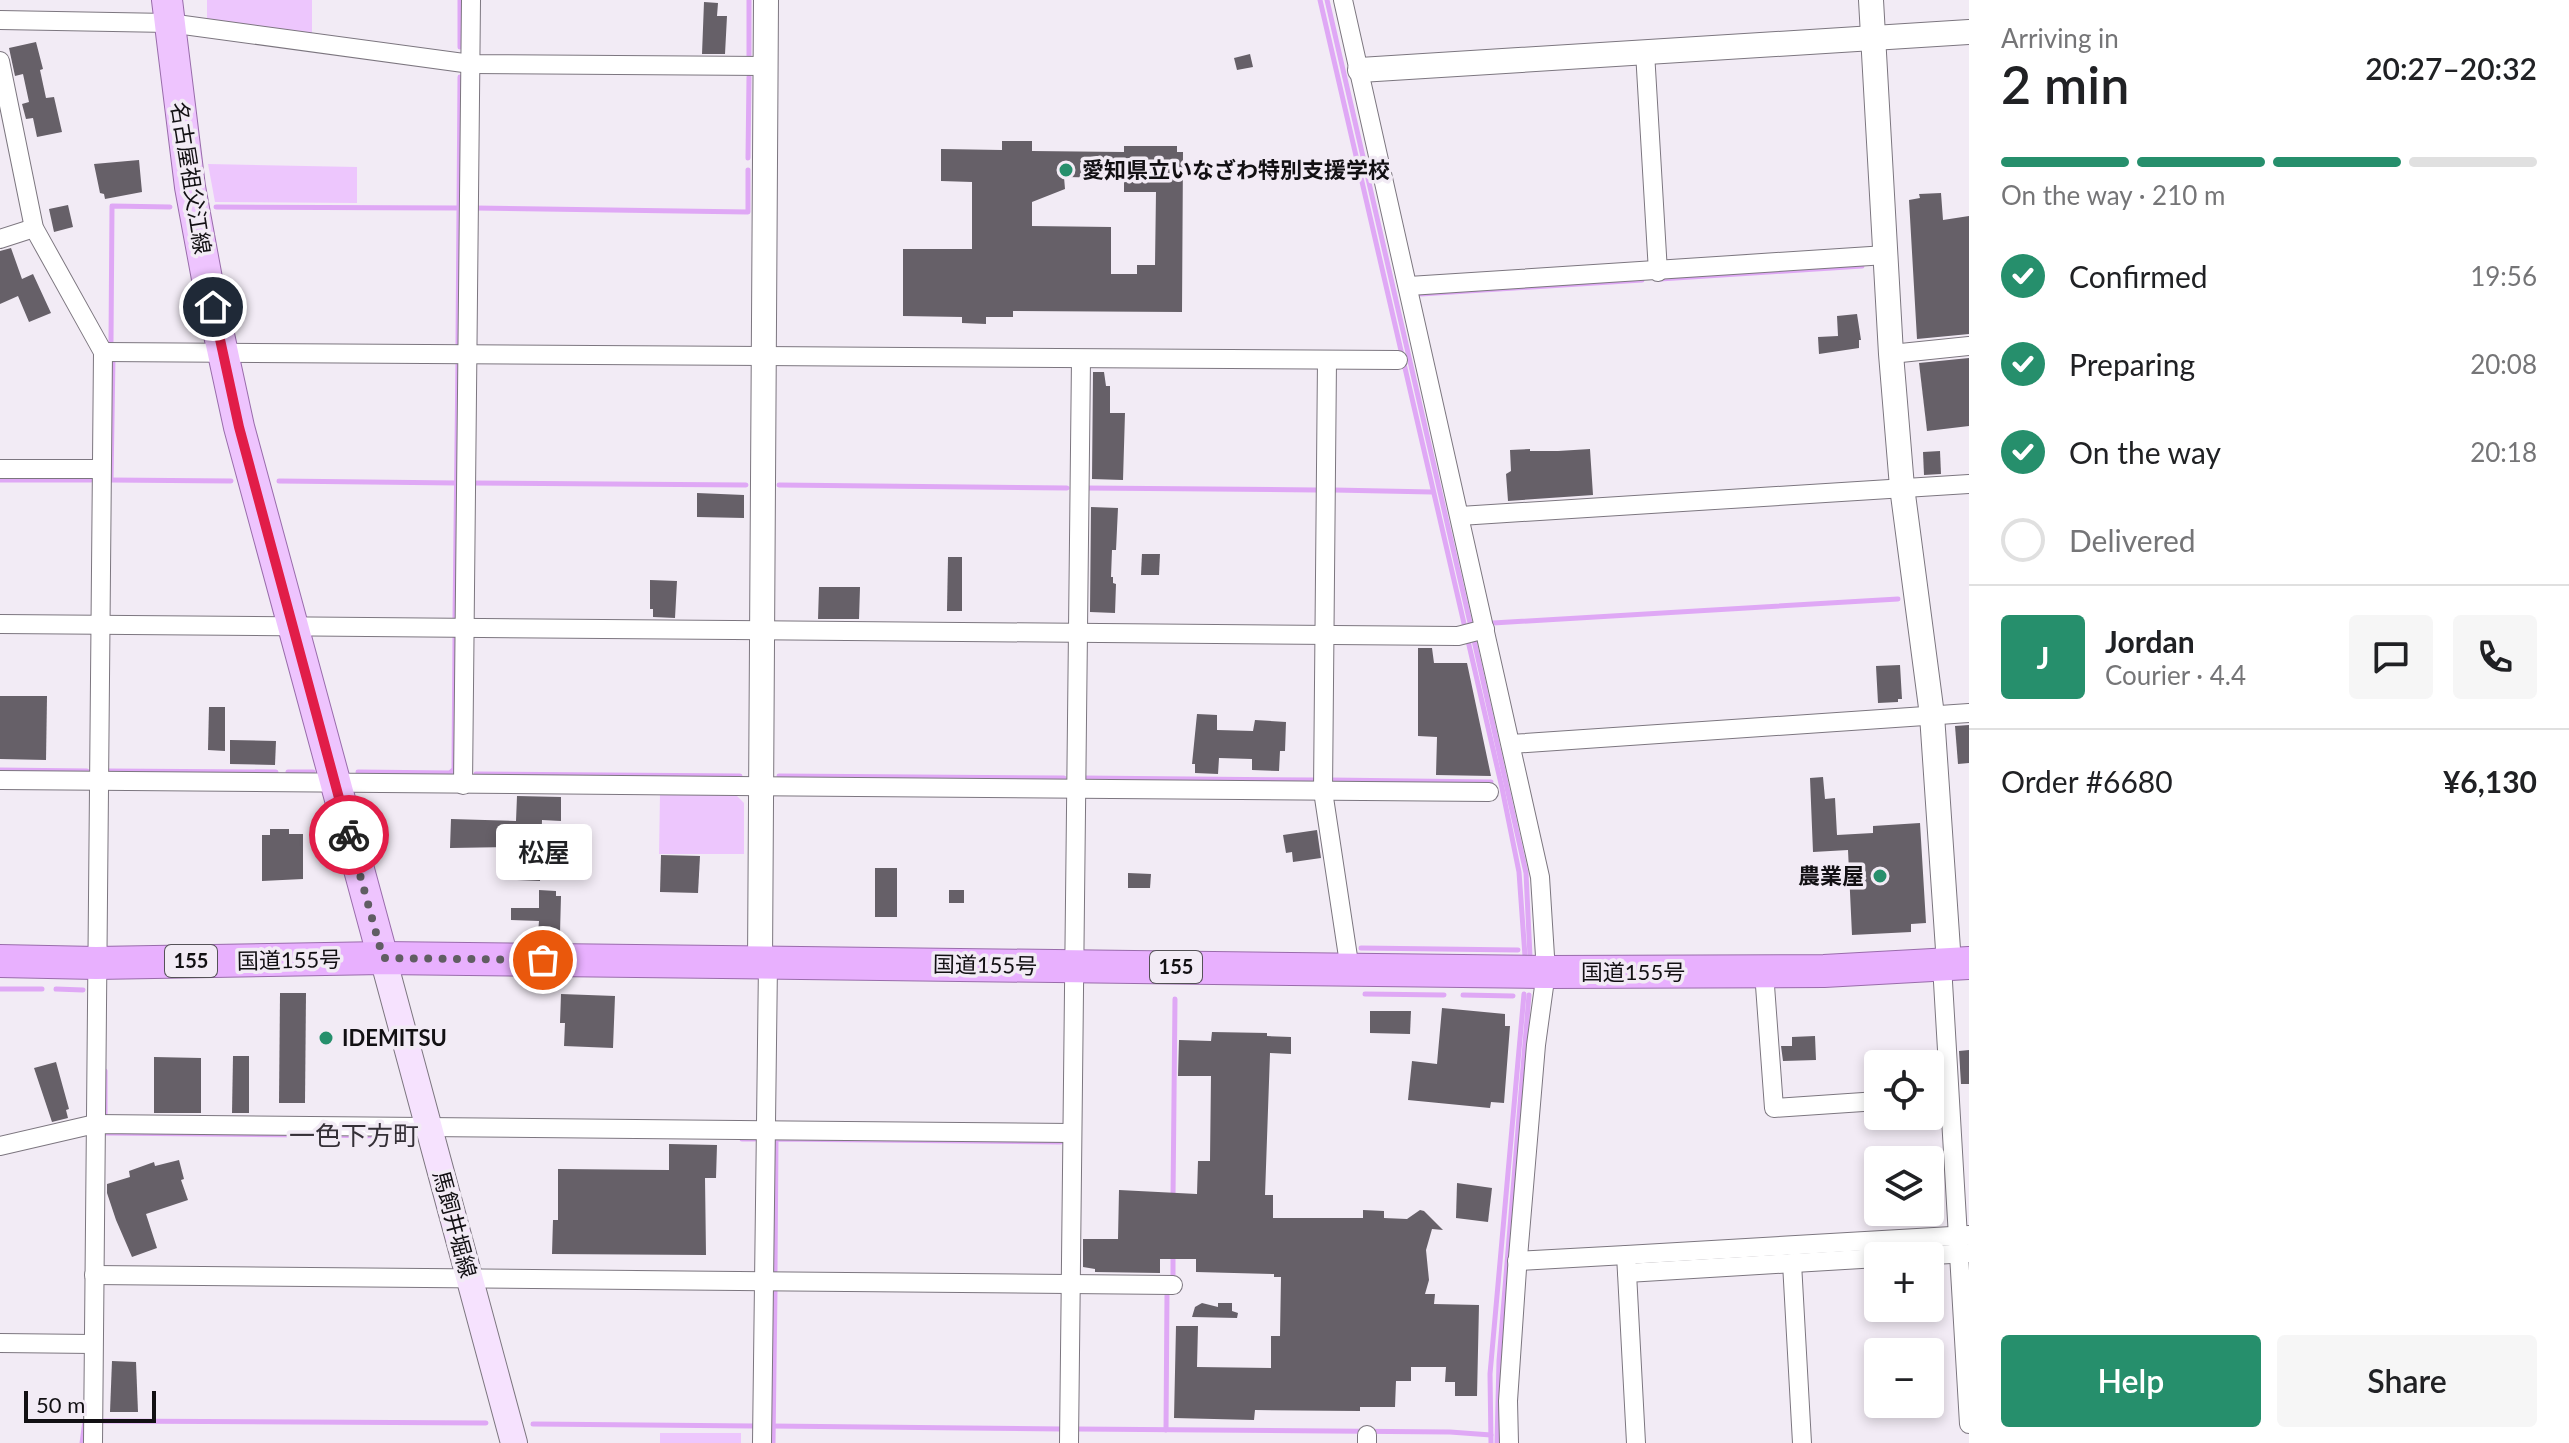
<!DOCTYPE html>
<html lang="en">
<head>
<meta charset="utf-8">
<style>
	:root { --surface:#fff; --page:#f6f6f6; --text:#202124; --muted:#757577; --line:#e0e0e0; --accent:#268f6c }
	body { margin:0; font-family:Lato,"Noto Sans JP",sans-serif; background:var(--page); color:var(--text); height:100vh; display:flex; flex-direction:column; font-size:30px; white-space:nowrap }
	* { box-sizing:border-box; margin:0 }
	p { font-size:26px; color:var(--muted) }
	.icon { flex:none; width:44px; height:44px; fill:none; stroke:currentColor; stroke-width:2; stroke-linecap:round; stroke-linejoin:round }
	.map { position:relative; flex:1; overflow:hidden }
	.drawer { display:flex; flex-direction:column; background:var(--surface); width:600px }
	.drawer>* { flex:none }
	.fabs { position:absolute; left:1864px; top:1050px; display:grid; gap:16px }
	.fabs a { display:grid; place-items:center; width:80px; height:80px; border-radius:8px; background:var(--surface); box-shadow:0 4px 12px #0003; font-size:40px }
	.scale { position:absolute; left:24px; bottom:20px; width:132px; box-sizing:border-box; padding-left:8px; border:4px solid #121013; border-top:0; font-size:22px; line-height:28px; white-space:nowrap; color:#121013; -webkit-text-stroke:6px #f2ebf5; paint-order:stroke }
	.pin { position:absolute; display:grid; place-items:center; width:68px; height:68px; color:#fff; margin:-34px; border:4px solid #fff; border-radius:50%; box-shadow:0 2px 8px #0007 }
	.courier { position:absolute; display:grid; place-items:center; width:80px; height:80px; margin:-40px; border:6px solid #e11d48; border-radius:50%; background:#fff; color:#222; box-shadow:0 2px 10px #0007 }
	.bubble { position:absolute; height:56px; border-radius:8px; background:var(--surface); box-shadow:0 4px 12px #0003; font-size:26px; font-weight:600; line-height:56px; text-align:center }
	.head em { font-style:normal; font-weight:600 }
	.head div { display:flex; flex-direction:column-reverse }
	.head { display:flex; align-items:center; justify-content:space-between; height:136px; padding:0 32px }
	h1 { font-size:52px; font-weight:600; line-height:60px }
	.bar { display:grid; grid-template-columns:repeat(4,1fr); gap:12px 8px; align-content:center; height:96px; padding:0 32px }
	.bar i { height:10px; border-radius:6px; background:var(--line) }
	.bar .on { background:var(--accent) }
	.bar p { grid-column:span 4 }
	.line { display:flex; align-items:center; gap:20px; padding:0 32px; border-top:2px solid var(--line) }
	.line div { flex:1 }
	.round { display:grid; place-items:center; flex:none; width:84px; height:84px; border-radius:8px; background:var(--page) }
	ol { padding:0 32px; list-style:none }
	li { display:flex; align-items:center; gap:24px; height:88px }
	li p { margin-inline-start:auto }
	li .icon { padding:8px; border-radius:50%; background:var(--accent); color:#fff; stroke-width:4 }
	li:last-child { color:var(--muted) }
	li i { width:44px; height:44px; border:4px solid var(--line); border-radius:50% }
	.action { display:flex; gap:16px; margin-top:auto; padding:16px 32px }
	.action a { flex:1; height:92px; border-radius:8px; background:var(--accent); color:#fff; font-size:32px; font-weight:600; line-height:92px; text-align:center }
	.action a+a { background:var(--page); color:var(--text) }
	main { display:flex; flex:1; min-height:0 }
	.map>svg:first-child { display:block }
	.green { fill:#edc6fd }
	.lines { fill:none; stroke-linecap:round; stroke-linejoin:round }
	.stream { stroke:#dfa8f5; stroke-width:5 }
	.building { fill:#666068; fill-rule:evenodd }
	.minor-casing { stroke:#7c767f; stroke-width:20 }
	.tertiary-casing { stroke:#7c767f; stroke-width:26 }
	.secondary-casing { stroke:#7c767f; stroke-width:28 }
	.primary-casing { stroke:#996cab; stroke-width:32 }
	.trunk-casing { stroke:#996cab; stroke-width:34 }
	.minor { stroke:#fff; stroke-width:18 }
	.tertiary { stroke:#fff; stroke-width:24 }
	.secondary { stroke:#f6e2fe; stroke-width:26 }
	.primary { stroke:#eec4fe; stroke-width:30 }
	.trunk { stroke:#e8b0fe; stroke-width:32 }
	.done { stroke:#605d62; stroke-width:8; stroke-dasharray:0 14.4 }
	.route { stroke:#e11d48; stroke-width:10 }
	.poi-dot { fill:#268f6c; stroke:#f2ebf5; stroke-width:3 }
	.labels { text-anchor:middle; stroke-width:7; stroke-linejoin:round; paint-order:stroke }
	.shield { fill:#f2ebf5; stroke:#555257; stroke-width:2 }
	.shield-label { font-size:20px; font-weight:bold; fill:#121013 }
	.poi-label { font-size:22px; font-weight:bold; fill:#121013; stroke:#f2ebf5; text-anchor:start }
	.street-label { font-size:22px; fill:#121013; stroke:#f2ebf5 }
	.quarter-label { font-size:26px; fill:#353037; stroke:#f2ebf5 }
</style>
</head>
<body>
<main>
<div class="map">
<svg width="1969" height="1443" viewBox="0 0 1969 1443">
	<rect width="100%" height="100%" fill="#f2ebf5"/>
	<g class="green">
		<path d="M207,0h105v34l-105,-14z"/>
		<path d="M208,164l149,3v36l-142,-1z"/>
		<path d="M660,794h75l9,9v51h-85z"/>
		<rect x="660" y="1433" width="81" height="10"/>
	</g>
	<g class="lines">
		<g class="stream">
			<path d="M1320,0l182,788 17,84 6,84"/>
			<path d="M1327,0l144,627"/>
			<path d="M460,47v-47"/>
			<path d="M749,58v-58"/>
			<path d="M748,158l1,-81"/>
			<path d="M216,207l243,1"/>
			<path d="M476,208l272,4v-42"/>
			<path d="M1660,279l202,-13"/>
			<path d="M1421,294l221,-14"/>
			<path d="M111,342l1,-136 58,1"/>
			<path d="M458,345l2,-268"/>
			<path d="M0,480h91"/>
			<path d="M110,480l121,1"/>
			<path d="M111,480l2,-123"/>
			<path d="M279,481l178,2"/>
			<path d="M473,483l273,2"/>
			<path d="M779,485l288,3"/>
			<path d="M1087,488l229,2"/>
			<path d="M1334,490l98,2"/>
			<path d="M455,618l3,-257"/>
			<path d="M1493,623l405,-24"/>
			<path d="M1473,636l53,237 4,84"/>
			<path d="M0,770l87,1"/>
			<path d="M109,771l167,1"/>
			<path d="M288,772h25"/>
			<path d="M358,772l94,1"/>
			<path d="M450,773l4,-4 1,-131"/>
			<path d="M476,774l264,2"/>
			<path d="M779,776l285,2"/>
			<path d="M1083,778l230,2"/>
			<path d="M1331,780l160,2"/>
			<path d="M1361,948l157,2"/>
			<path d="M0,989h42"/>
			<path d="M56,989l27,1"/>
			<path d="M1365,994l79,1"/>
			<path d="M1463,995l50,1"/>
			<path d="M105,1115v-44"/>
			<path d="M105,1133l295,3"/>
			<path d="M742,1139h13"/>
			<path d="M1173,1198l2,-199"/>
			<path d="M1876,1250l42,-2"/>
			<path d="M775,1271l1,-132 285,3"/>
			<path d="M1173,1276v-24"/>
			<path d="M100,1421l386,2"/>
			<path d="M533,1424l221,2"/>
			<path d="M771,1426l291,3"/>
			<path d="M1077,1429l373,3 41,3"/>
			<path d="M1166,1430l1,-137"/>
			<path d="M82,1443l3,-22"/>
			<path d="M773,1443l2,-152"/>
			<path d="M1491,1443l-1,-69 34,-380"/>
			<path d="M1497,1443l2,-82 30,-366"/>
		</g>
	</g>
	<g class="building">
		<path d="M704,2l14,1 -1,13h10l-2,38h-23z"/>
		<path d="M36,42l7,27 -3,1 6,28 8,-1 8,35 -25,5 -4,-19 -7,1 -4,-15 7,-2 -6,-28 -8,2 -6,-28z"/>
		<path d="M1250,54l3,13 -16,3 -3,-12z"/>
		<path d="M1002,141h30v10l92,1v-6h53v6h6l-1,160 -169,-1v6h-27v7l-24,-1v-6l-59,-1v-67h69v-67l-31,-1v-32l61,1zM1064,177l60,1v14h32l-1,73h-18v9h-26v-47l-79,-1v-24l33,-13z"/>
		<path d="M139,160l3,32 -37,7 -1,-5 -4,-1 -6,-29z"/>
		<path d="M1941,193l2,27 26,-4v118l-52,5 -8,-139 11,-2 -1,-4z"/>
		<path d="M68,205l5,22 -19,5 -5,-23z"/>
		<path d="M11,248l11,31 11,-5 18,39 -22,9 -11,-26 -18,8v-53z"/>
		<path d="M1857,314l4,26h-2v8l-40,6 -1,-17 20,-1 -1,-20z"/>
		<path d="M1969,358v68l-42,5 -8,-68z"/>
		<path d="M1093,372h11l2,14h4v27h15l-2,67 -31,-1z"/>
		<path d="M1530,449v2h28l32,-2 3,46 -85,6 -2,-27 5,-3 -1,-21z"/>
		<path d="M1940,451l1,23 -17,1 -1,-23z"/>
		<path d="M697,493l47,2v23l-47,-1z"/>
		<path d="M1091,507l27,1 -2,42h-4l-1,27h2v6l3,1 -1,29 -25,-1z"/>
		<path d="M1142,554h18l-1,21h-18z"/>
		<path d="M948,557h14v54h-15z"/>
		<path d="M650,580l27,1 -2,37 -22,-1v-8h-3z"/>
		<path d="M819,587h41l-1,32h-41z"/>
		<path d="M1418,648h14l2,15h33l24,113 -55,-1 1,-38 -19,-1z"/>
		<path d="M1900,665l2,34h-4v3l-20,1 -2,-37z"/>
		<path d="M0,696h47l-1,64 -46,-1z"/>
		<path d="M209,707h16v44l-17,-1z"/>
		<path d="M1197,714l20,1v15l36,1 2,-11 31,2 -1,29h-5l-1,20 -27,-1v-11l-33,-1 -1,16 -23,-1v-9h-3z"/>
		<path d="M1969,725v38l-11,1 -3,-38z"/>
		<path d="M230,740l46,1 -1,24 -45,-1z"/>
		<path d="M1823,777l2,22 10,-1 2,37 36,-2v-7l47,-3 6,100 -15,1v8l-59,3 -4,-85 -35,2 -3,-74z"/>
		<path d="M517,796l44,1v24l-19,-1 -2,61 -23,-1 1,-33 -68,1 1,-29 65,2z"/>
		<path d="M270,829h19v5h14v45l-41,2v-46h8z"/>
		<path d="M1317,830l4,28 -28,4 -1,-10 -6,1 -3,-18z"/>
		<path d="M661,855l39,1 -2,37 -38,-1z"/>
		<rect x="875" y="868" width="22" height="49"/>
		<path d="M1128,873l23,1 -1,14h-22z"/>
		<path d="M539,890l17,1v5h5l-1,37h-22l1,-12 -28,-1v-12h28z"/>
		<rect x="949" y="890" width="15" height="13"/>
		<path d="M280,993h26l-1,110h-26z"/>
		<path d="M561,994l54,2 -2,52 -49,-2 1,-23h-5z"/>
		<path d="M1442,1008l63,6v12h5l-6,77 -13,-1 -1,6 -82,-8 4,-39 25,3z"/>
		<path d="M1370,1011h41l-1,23 -40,-1z"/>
		<path d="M1212,1032l55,1v3l24,1v17l-21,-1 -5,142h8v23h90v-8l21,1v7l23,1 13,-9 4,1 19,19 -11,-1 -6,21 3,30 -4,14h10l-1,10 45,1 -2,91h-22v-14h-10l1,-15h-35v14h-15l-1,26h-35v4l-105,-1 -1,10 -80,-2 2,-92h22l-1,41 74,1v-32h9l1,-59h-7v-3l-78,-2v-13h-36v14l-65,-1v-3l-12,-2v-28h35l1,-49 78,4 1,-33h12l1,-85h-33l1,-36 32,1z"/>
		<path d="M1815,1036l1,24 -33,1 -2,-15h11v-9z"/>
		<path d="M1969,1050v34h-8l-2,-33z"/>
		<path d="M233,1056h16v57h-17z"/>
		<path d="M154,1057l47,1v55h-47z"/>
		<path d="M56,1062l13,47 -3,1 2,8 -16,4 -18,-54z"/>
		<path d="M669,1144l48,1 -1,33h-11l1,77 -154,-1 1,-34h5v-51l111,1z"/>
		<path d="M179,1160l5,19 -3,1 7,20 -42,14 11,34 -25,9 -16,-37 -9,-27v-9l23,-7 -1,-6 25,-9 1,4z"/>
		<path d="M1457,1183l35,5 -4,34 -32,-4z"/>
		<path d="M1202,1303l16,4v-4h14v8l6,2 -1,5 -45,-1 3,-10z"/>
		<path d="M112,1361l24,1 2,50h-28z"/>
	</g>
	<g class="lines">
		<defs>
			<g id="minor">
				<path d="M1343,0l197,877 6,95 -10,73 -19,224 -9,132 1,42"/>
				<path d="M0,20l169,3 302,41 294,2"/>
				<path d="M1645,52l13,220"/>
				<path d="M0,61l34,167 69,124 -10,1091"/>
				<path d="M0,239l34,-11"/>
				<path d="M1409,286l477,-31"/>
				<path d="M103,352l1295,8"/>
				<path d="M1891,354l78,-8"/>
				<path d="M1327,360l-4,431 27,179"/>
				<path d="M0,469h101"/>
				<path d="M1460,516l509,-32"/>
				<path d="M0,624l1458,12 27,-7"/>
				<path d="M1511,744l458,-31"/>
				<path d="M0,780l1489,12"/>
				<path d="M463,785l8,-785"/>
				<path d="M1942,965l27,459"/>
				<path d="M1764,972l10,136 104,-7"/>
				<path d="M0,1146l95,-22 977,9"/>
				<path d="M1916,1256l53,-3"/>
				<path d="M1517,1261l109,-6"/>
				<path d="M1792,1263l10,180"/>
				<path d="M1627,1273l-1,-18 343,-20"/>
				<path d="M94,1275l1079,10"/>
				<path d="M0,1343l93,1"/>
				<path d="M762,1443l6,-480"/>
				<path d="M1069,1443l12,-1084"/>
				<path d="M1367,1443v-8"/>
				<path d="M1636,1443l-9,-170 251,-15"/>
			</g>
			<g id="tertiary">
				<path d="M1871,0l20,354 11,133 30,228 17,249"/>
				<path d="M1360,70l609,-38"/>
				<path d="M760,963l6,-963"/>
			</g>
			<path id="secondary" d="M383,958l131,485"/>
			<path id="primary" d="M167,0l23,187 18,97 31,143 144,531"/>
			<path id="trunk" d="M0,961l96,2 287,-5 1163,14 278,-1 145,-8"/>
		</defs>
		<use href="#minor" class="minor-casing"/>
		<use href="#tertiary" class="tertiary-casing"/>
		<use href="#secondary" class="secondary-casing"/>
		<use href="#primary" class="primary-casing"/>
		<use href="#trunk" class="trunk-casing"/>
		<use href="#minor" class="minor"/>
		<use href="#tertiary" class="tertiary"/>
		<use href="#secondary" class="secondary"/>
		<use href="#primary" class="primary"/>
		<use href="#trunk" class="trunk"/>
	</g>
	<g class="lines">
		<path class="done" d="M349,835l34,123 160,2"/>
		<path class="route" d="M213,307l26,120 110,408"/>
	</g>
	<g class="poi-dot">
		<circle cx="1066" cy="170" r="8"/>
		<circle cx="1880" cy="876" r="8"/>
		<circle cx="326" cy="1038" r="8"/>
	</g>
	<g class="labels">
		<g class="shield">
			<rect x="165" y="945" width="52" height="32" rx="6"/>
			<rect x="1150" y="951" width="52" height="32" rx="6"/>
		</g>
		<g class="shield-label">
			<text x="191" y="968">155</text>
			<text x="1176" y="974">155</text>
		</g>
		<g class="poi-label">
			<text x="1082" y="178">愛知県立いなざわ特別支援学校</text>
			<text x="1864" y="884" text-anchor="end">農業屋</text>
			<text x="342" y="1046">IDEMITSU</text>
		</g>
		<g class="street-label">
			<text transform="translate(191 178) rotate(81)" y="8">名古屋祖父江線</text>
			<text transform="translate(289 960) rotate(-1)" y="8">国道155号</text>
			<text transform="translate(985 965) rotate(1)" y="8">国道155号</text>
			<text x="1633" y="980">国道155号</text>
			<text transform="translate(455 1224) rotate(75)" y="8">馬飼井堀線</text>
		</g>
		<g class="quarter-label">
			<text x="354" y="1145">一色下方町</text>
		</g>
	</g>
</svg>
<div class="fabs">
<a><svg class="icon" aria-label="locate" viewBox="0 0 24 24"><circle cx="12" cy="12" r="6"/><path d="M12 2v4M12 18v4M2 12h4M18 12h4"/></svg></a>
<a><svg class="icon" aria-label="layers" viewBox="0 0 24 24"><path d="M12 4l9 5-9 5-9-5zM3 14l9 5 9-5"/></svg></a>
<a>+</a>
<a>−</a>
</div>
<div class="scale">50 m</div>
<div class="pin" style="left:543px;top:960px;background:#ea580c"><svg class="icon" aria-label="bag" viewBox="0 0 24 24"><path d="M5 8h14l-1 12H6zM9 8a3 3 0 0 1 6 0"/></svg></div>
<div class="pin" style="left:213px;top:307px;background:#1f2937"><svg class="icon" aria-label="home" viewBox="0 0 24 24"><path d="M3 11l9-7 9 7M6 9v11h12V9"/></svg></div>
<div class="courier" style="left:349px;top:835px"><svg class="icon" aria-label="bike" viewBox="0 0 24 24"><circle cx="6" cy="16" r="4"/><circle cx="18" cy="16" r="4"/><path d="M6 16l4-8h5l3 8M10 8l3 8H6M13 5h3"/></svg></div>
<div class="bubble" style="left:496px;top:824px;width:96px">松屋</div>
</div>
<section class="drawer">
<div class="head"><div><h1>2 min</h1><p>Arriving in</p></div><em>20:27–20:32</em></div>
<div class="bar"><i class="on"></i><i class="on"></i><i class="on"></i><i></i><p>On the way · 210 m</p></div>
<ol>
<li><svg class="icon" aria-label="check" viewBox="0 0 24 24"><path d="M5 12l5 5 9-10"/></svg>Confirmed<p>19:56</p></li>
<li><svg class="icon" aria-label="check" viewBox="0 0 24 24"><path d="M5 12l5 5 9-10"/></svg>Preparing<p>20:08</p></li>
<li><svg class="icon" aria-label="check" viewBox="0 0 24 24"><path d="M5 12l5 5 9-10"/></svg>On the way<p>20:18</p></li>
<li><i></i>Delivered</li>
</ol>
<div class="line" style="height:144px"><b class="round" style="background:var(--accent);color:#fff">J</b><div><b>Jordan</b><p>Courier · 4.4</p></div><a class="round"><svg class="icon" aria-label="chat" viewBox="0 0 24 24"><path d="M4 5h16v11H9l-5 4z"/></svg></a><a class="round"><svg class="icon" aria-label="phone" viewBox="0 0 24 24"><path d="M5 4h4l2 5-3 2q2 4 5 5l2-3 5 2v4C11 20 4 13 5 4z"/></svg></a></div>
<div class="line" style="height:104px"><div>Order #6680</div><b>¥6,130</b></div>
<div class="action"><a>Help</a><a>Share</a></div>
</section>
</main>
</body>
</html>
